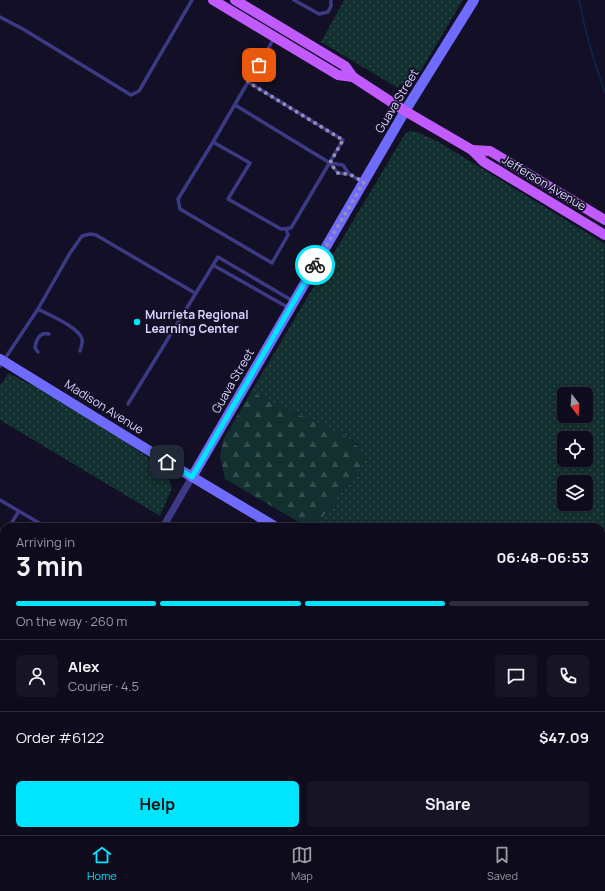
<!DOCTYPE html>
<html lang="en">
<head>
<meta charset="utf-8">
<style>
	:root { --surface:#0e0b1c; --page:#171425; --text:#f1f3f6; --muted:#9b9ba3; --line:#2e2b3b; --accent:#00e5ff }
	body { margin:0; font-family:Manrope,sans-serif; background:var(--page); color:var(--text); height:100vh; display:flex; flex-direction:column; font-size:15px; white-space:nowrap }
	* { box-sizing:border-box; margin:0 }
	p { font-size:13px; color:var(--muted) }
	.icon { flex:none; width:22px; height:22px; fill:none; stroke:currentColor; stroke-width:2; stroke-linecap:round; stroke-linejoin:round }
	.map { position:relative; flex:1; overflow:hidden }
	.panel { position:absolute; left:0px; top:523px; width:605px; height:312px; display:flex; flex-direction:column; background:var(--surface); border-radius:12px 12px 0 0; box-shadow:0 2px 6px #0003,0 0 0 1px var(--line) }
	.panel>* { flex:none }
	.needle { width:26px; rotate:163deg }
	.fabs { position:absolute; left:557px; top:387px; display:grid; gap:8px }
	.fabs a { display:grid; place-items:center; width:36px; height:36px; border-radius:6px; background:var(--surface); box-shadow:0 2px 6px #0003,0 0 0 1px var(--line); font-size:20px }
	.pin { position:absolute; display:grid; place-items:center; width:34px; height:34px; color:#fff; margin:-17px; border-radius:8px; box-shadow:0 2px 6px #0006 }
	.courier { position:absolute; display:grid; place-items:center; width:40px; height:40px; margin:-20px; border:3px solid #00e5ff; border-radius:50%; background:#fff; color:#222; box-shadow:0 1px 5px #0007 }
	.summary em { font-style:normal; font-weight:700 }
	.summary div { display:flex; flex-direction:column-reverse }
	.summary { display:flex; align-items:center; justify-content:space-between; height:68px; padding:0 16px }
	h1 { font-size:26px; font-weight:700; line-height:30px }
	.bar { display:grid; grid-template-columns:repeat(4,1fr); gap:6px 4px; align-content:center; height:48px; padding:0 16px }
	.bar i { height:5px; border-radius:3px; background:var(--line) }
	.bar .active { background:var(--accent) }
	.bar p { grid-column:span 4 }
	.line { display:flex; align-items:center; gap:10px; padding:0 16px; border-top:1px solid var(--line) }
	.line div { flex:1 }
	.round { display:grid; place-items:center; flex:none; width:42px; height:42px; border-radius:6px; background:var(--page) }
	.cta { display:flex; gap:8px; margin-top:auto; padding:8px 16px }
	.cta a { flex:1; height:46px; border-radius:6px; background:var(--accent); color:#111; font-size:16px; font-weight:700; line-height:46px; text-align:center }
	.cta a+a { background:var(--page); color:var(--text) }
	.dock { display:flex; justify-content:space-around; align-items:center; height:56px; border-top:1px solid var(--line); background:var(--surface); font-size:11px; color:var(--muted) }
	.dock a { display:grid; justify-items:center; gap:2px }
	.dock .active { color:var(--accent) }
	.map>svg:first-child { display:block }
	.grass { fill:url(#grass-dots); fill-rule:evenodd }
	.forest { fill:url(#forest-firs) }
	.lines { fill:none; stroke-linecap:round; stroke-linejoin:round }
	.stream { stroke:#0c2248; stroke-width:2 }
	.lane { stroke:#3d3a85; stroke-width:3.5 }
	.street { stroke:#3d3a85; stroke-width:7 }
	.secondary { stroke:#6f6bff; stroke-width:10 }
	.primary { stroke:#c25bff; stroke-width:10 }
	.done { stroke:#948fb3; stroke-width:4; stroke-dasharray:0 7.2 }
	.route { stroke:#00e5ff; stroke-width:5 }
	.poi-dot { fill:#00e5ff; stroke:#130f26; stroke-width:1.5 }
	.labels { text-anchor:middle; stroke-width:3.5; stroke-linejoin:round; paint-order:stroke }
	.street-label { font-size:12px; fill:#d9d4ff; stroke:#130f26 }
	.poi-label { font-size:12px; font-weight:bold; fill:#d9d4ff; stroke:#130f26; text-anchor:start }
</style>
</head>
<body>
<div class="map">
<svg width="605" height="835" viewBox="0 0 605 835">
	<defs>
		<pattern id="grass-dots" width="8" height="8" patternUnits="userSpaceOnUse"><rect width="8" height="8" fill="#12302f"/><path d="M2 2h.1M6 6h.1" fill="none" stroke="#344d4e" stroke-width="1.8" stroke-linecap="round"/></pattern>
		<pattern id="forest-firs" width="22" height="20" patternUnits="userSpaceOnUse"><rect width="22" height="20" fill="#12302f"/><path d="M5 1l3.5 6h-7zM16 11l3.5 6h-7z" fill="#344d4e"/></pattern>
	</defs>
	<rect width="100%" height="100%" fill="#130f26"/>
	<g class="grass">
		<path d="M344,0h119l-49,82 -3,-1 -12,4 -1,3 -77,-46z"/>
		<path d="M411,131l6,1 20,9 168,103v367l-4,6v-90h-286l48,-63 -5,-19 -9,-7 -98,-46 152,-255 3,-4zM564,394h22v22h-22zM564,438h22v22h-22zM564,482h22v22h-22z"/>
		<path d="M8,373l45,23 64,39 53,39 -2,3 4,11 -12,28 -160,-96v-34z"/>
		<path d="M0,665l4,3v118l-4,6z"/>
	</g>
	<path class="forest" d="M251,392l98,46 13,13 2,4 -1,9 -48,63h-8l-82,-48 -5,-22 3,-17z"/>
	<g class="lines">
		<path class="stream" d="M579,0c6,32 15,62 26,93"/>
		<g class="lane">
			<path d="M294,0l25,14 9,-2 3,-6v-6"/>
			<path d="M0,17l23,12 108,66 8,-4 53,-91"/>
			<path d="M259,65l-10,7 -1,10 9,-6 2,-11 15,-27"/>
			<path d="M248,82l95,58 -52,88 -10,1 -53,-30 22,-36 -37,-21z"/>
			<path d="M235,105l95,58 13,2 6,9 14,8"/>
			<path d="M213,142l-35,57 2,10 92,54 16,-28 -2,-6"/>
			<path d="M330,163l8,10 11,1"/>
			<path d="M213,265l76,43"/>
			<path d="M38,309c11,6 41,18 44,30 1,4 -1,8 -2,12"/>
			<path d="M38,352l-3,-4c1,-8 5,-17 14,-14"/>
			<path d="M0,366l38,-57 32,-56 12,-17 8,-2 6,1 99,58"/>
			<path d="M128,404l90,-147 75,44"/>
			<path d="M0,500l46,27"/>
			<path d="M9,527l10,-16"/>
			<path d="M0,531l4,2"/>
			<path d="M601,647l4,-7"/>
			<path d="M601,717l4,-7"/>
			<path d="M103,831l7,4"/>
			<path d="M224,831l7,4"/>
			<path d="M280,831l5,4"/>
			<path d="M416,831l7,4"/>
			<path d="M512,831l6,4"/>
			<path d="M29,835l3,-4"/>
			<path d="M140,835l2,-4"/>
			<path d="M257,835l3,-4"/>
			<path d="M565,835l2,-4"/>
		</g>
		<g class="street">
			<path d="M163,527l29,-50"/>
			<path d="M0,800l4,-6"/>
		</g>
		<g class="secondary">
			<path d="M0,359l179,110 97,58"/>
			<path d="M192,477l213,-366 69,-111"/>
			<path d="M601,719l4,2"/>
		</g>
		<g class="primary">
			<path d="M213,0l125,75 15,2"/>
			<path d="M235,0l110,66 8,11 52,34 67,39 12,12 121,73"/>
			<path d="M472,150l18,1 115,69"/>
		</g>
	</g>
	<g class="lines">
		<path class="done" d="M259,65l-10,7 -1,10 95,58 -13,23 8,10 11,1 15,8 -49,83"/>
		<path class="route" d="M167,462l25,15 123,-212"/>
	</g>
	<circle class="poi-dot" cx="137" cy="322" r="4"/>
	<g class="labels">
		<g class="street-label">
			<text transform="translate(397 101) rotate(-59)" y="4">Guava Street</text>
			<text transform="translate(544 183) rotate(31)" y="4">Jefferson Avenue</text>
			<text transform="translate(233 381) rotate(-60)" y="4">Guava Street</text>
			<text transform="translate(104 407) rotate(32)" y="4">Madison Avenue</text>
		</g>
		<g class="poi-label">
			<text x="145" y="319">Murrieta Regional<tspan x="145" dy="14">Learning Center</tspan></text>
		</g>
	</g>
</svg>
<div class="fabs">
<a><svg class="needle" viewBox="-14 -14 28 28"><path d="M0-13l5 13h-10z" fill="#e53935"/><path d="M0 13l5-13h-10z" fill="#9b9ba3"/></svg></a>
<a><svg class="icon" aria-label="locate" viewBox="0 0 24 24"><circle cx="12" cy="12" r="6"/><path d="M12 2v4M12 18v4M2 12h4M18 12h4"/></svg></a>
<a><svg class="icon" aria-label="layers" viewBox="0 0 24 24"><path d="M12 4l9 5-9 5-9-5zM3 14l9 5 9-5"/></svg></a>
</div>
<div class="pin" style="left:259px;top:65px;background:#ea580c"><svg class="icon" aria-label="bag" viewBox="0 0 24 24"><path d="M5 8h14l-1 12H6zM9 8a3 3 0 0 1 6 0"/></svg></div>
<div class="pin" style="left:167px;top:462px;background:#1f2937"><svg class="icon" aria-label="home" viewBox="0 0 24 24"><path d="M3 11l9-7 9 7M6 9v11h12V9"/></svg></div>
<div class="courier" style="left:315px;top:265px"><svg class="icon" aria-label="bike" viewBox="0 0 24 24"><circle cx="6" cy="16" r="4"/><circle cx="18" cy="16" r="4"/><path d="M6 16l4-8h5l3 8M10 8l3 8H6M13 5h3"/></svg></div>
<section class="panel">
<div class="summary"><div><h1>3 min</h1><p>Arriving in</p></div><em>06:48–06:53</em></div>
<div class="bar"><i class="active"></i><i class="active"></i><i class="active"></i><i></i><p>On the way · 260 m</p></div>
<div class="line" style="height:72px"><a class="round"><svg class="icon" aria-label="person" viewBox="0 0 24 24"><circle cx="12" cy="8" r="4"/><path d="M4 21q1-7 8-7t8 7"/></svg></a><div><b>Alex</b><p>Courier · 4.5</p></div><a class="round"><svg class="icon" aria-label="chat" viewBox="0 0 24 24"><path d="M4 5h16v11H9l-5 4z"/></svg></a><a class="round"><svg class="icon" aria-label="phone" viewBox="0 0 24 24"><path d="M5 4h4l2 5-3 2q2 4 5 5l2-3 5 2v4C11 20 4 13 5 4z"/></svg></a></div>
<div class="line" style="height:52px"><div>Order #6122</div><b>$47.09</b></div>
<div class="cta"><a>Help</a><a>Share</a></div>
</section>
</div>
<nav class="dock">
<a class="active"><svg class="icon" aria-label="home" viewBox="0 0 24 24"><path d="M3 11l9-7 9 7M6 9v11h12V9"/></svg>Home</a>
<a><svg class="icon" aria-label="map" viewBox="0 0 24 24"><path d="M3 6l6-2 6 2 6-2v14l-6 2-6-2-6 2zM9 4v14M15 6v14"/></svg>Map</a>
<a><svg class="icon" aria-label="saved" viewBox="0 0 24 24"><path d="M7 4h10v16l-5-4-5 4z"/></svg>Saved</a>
</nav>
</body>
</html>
